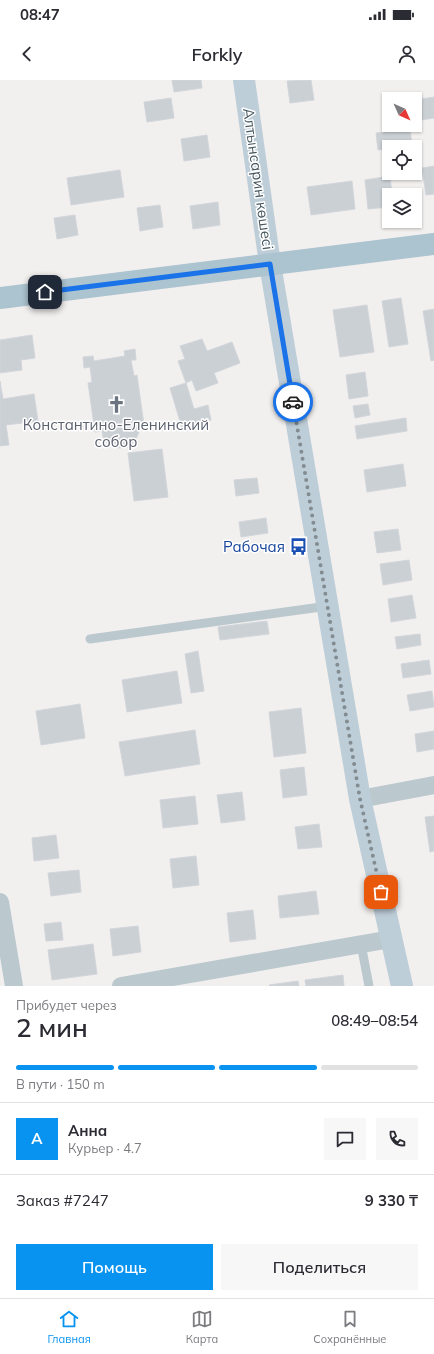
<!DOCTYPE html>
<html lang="ru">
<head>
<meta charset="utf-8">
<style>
	:root { --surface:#fff; --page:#f7f7f7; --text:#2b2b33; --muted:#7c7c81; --line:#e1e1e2; --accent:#0993f1 }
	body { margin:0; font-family:Mulish,sans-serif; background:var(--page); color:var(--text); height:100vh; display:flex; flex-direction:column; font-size:15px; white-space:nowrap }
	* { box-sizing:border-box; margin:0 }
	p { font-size:13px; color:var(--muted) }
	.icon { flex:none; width:22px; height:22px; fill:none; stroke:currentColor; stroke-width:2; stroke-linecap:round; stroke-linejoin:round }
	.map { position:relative; height:906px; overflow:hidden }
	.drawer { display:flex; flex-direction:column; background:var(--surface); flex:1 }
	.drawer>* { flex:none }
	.needle { width:26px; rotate:135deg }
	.fabs { position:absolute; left:382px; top:12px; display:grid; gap:8px }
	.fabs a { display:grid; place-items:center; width:40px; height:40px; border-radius:0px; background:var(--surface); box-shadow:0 1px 3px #0004; font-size:20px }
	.pin { position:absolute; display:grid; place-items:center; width:34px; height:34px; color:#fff; margin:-17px; border-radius:8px; box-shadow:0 2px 6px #0006 }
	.courier { position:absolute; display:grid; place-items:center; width:40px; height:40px; margin:-20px; border:3px solid #1a73e8; border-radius:50%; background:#fff; color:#222; box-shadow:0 1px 5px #0007 }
	.headline em { font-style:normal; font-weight:600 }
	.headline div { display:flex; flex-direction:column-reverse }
	.headline { display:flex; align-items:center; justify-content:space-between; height:68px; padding:0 16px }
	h1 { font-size:26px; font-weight:600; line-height:30px }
	.bar { display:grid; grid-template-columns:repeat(4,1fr); gap:6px 4px; align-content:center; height:48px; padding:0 16px }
	.bar i { height:5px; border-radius:3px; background:var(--line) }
	.bar .active { background:var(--accent) }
	.bar p { grid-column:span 4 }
	.line { display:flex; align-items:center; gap:10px; padding:0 16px; border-top:1px solid var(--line) }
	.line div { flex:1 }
	.round { display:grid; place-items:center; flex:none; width:42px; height:42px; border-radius:0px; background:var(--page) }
	.primary-button { display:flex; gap:8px; margin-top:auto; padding:8px 16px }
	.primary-button a { flex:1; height:46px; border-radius:0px; background:var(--accent); color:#fff; font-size:16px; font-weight:600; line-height:46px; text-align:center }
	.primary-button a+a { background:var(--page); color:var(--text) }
	.status { display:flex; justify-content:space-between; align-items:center; height:28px; padding:0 20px; background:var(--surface); direction:ltr }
	.status svg { height:11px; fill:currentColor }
	header { display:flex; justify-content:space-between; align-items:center; height:52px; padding:0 16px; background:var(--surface); font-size:18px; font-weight:600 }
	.tabs { display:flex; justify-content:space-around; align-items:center; height:56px; border-top:1px solid var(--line); background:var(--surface); font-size:11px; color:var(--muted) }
	.tabs a { display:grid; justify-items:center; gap:2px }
	.tabs .active { color:var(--accent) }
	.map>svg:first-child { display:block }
	.building { fill:#cad0d4; stroke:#d2d6db }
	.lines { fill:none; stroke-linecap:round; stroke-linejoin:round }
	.lane { stroke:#bbc9cf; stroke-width:9 }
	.street { stroke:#bbc9cf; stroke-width:18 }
	.secondary { stroke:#beced8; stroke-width:22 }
	.primary { stroke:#acc4d0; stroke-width:22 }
	.done { stroke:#828c91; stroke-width:4; stroke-dasharray:0 7.2 }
	.route { stroke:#1a73e8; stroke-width:5 }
	.labels { text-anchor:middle; stroke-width:3; stroke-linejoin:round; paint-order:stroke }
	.street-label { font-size:15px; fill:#45565e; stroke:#fff }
	.worship-label { font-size:15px; fill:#5b616d; stroke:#fff }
	.transit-label { font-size:15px; fill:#164399; stroke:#fff; text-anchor:end }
</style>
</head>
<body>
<div class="status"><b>08:47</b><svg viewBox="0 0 49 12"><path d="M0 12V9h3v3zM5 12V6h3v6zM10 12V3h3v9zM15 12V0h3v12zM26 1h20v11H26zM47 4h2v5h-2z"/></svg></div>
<header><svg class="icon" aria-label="back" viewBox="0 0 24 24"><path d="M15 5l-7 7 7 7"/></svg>Forkly<svg class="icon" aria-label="person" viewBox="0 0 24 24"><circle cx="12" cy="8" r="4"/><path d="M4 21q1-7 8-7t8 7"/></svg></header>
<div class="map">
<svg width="434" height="906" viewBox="0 0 434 906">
	<rect width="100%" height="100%" fill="#f2efef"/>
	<g class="building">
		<path d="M172,0h29l1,8 -28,4z"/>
		<path d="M311,0l3,20 -24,3 -3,-22z"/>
		<path d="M434,17v21l-19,3v-21z"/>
		<path d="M171,18l3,20 -27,4 -3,-20z"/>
		<path d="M410,49l2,17 -23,1v2l-11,1 -2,-17z"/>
		<path d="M207,55l3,22 -26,4 -3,-22z"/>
		<path d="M434,86v28l-8,1 -4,-27z"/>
		<path d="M120,90l4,27 -53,8 -4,-27z"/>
		<path d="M390,96l2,19h-3v12l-21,2 -3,-29z"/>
		<path d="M352,101l3,28 -44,6 -4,-28z"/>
		<path d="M218,122l2,23 -27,4 -3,-23z"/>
		<path d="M160,125l3,22 -23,4 -3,-23z"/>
		<path d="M75,135l3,20 -21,4 -3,-21z"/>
		<path d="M401,218l7,46 -19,3 -7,-46z"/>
		<path d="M367,225l7,47 -34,5 -7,-47z"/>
		<path d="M434,229v51l-3,1 -8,-50z"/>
		<path d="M32,255l3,23 -14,2 1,10 -22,3v-33z"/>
		<path d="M202,259l5,12 25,-9 8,21 -26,10 4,10 -22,8 -4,-11 -6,3 -8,-22 7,-2 -5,-13z"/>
		<path d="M135,269l1,11h-5l3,16 3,-1 7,50 -6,1 1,6 -4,9 -7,6 -10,1 -9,-3 -6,-8 -1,-6 -7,1 -7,-49 4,-1 -2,-15 -6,1 -1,-11 10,-1 1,5 31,-5 -1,-5z"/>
		<path d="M365,292l3,24 -19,3 -3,-24z"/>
		<path d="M0,301l3,18 31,-5 4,27 -32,4 3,20 -9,1z"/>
		<path d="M186,303l8,26 14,-4 3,15 -29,8 -12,-40z"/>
		<path d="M368,324l2,11 -15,3 -2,-12z"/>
		<path d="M406,338l1,13 -50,8 -2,-13z"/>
		<path d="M162,369l6,48 -34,4 -6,-48z"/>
		<path d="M403,384l3,22 -39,6 -3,-22z"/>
		<path d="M257,398l2,15 -23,3 -2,-16z"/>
		<path d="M266,438l2,15 -27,4 -2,-15z"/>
		<path d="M398,449l3,21 -24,3 -3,-21z"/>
		<path d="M409,480l3,20 -29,5 -3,-21z"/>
		<path d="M412,515l4,23 -25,4 -3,-23z"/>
		<path d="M267,541l2,13 -49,6 -2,-13z"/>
		<path d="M420,554l1,11 -24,4 -2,-12z"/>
		<path d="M198,571l6,40 -13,2 -6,-39z"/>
		<path d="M429,580l2,14 -28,4 -2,-14z"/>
		<path d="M177,591l5,32 -55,9 -5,-32z"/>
		<path d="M432,611l2,16 -24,4 -3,-16z"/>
		<path d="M80,624l5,34 -44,7 -5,-34z"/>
		<path d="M301,628l5,45 -32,4 -5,-45z"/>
		<path d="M195,650l5,34 -75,12 -6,-34z"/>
		<path d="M434,651v18l-17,3 -2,-18z"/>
		<path d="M304,687l3,28 -24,3 -3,-28z"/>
		<path d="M242,712l3,28 -24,3 -4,-28z"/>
		<path d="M195,716l3,28 -35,4 -3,-28z"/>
		<path d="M434,736v35l-4,1 -5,-35z"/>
		<path d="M319,744l3,23 -24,2 -3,-22z"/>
		<path d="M56,755l3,23 -25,3 -2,-23z"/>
		<path d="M196,776l3,29 -26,3 -3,-29z"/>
		<path d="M79,790l2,22 -30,4 -3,-23z"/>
		<path d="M316,811l3,23 -39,4 -2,-22z"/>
		<path d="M253,830l3,29 -26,3 -3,-29z"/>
		<path d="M61,842l2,18 -17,1 -2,-17z"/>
		<path d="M138,846l3,26 -28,4 -3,-27z"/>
		<path d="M93,864l4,30 -45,6 -4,-30z"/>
		<path d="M343,895l1,11h-38l-1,-6z"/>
		<path d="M298,901l1,5h-29l-1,-1z"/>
	</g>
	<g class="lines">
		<g class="lane">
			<path d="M90,559l238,-33"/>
			<path d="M361,864l8,42"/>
		</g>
		<g class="street">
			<path d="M360,719l74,-14"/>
			<path d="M0,822l14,84"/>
			<path d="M121,906l270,-47"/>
		</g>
		<path class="secondary" d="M244,0l26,184 90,535 42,187"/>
		<path class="primary" d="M0,218l434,-54"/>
	</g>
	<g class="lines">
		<path class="done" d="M293,322l67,397 21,93"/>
		<path class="route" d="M45,212l225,-28 23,138"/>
	</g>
	<defs>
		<symbol id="church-bare" viewBox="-9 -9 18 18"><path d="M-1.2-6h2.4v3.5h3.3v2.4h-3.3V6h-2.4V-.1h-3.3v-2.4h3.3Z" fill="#6b7280" stroke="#fff" stroke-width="2.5" paint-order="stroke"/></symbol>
		<symbol id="bus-bare" viewBox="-9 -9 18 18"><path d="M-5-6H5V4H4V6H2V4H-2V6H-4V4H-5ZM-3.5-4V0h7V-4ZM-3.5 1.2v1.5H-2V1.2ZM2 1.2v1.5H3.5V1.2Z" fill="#1a4fb4" stroke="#fff" stroke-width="2.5" paint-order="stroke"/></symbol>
	</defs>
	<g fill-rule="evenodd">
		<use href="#church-bare" x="104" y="312" width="25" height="25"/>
		<use href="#bus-bare" x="286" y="454" width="25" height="25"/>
	</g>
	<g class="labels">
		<g class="street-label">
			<text transform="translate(258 99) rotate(82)" y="5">Алтынсарин көшесі</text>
		</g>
		<g class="worship-label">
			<text x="116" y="350">Константино-Еленинский<tspan x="116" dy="17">собор</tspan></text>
		</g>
		<g class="transit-label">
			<text x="285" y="472">Рабочая</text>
		</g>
	</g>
</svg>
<div class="fabs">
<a><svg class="needle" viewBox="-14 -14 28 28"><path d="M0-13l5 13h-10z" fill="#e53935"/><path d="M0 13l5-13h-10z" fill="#7c7c81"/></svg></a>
<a><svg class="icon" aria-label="locate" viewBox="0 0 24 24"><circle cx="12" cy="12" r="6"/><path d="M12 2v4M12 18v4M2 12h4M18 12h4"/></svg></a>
<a><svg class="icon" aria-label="layers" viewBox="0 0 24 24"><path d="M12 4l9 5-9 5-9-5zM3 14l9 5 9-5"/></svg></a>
</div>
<div class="pin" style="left:381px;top:812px;background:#ea580c"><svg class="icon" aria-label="bag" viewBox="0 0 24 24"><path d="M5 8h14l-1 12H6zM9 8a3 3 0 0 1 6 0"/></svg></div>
<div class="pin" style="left:45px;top:212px;background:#1f2937"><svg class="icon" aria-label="home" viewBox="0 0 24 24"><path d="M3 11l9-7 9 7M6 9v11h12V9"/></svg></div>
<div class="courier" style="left:293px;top:322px"><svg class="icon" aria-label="car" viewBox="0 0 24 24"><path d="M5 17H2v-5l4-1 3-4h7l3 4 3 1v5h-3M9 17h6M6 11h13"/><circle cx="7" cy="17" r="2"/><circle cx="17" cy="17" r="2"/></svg></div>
</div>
<section class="drawer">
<div class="headline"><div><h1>2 мин</h1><p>Прибудет через</p></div><em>08:49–08:54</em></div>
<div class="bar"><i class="active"></i><i class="active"></i><i class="active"></i><i></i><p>В пути · 150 m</p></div>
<div class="line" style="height:72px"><b class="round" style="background:var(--accent);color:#fff">А</b><div><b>Анна</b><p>Курьер · 4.7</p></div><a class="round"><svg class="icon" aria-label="chat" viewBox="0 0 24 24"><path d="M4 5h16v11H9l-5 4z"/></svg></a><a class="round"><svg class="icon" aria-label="phone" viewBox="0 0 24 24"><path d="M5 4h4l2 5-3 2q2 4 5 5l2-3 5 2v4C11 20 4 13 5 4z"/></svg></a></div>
<div class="line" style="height:52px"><div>Заказ #7247</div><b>9 330 ₸</b></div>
<div class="primary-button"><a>Помощь</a><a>Поделиться</a></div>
</section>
<nav class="tabs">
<a class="active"><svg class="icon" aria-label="home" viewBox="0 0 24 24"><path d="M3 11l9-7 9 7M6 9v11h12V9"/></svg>Главная</a>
<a><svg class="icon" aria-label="map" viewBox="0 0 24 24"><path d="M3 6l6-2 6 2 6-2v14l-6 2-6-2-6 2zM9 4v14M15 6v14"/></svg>Карта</a>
<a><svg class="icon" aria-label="saved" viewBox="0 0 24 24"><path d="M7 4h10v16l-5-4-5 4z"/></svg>Сохранённые</a>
</nav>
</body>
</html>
